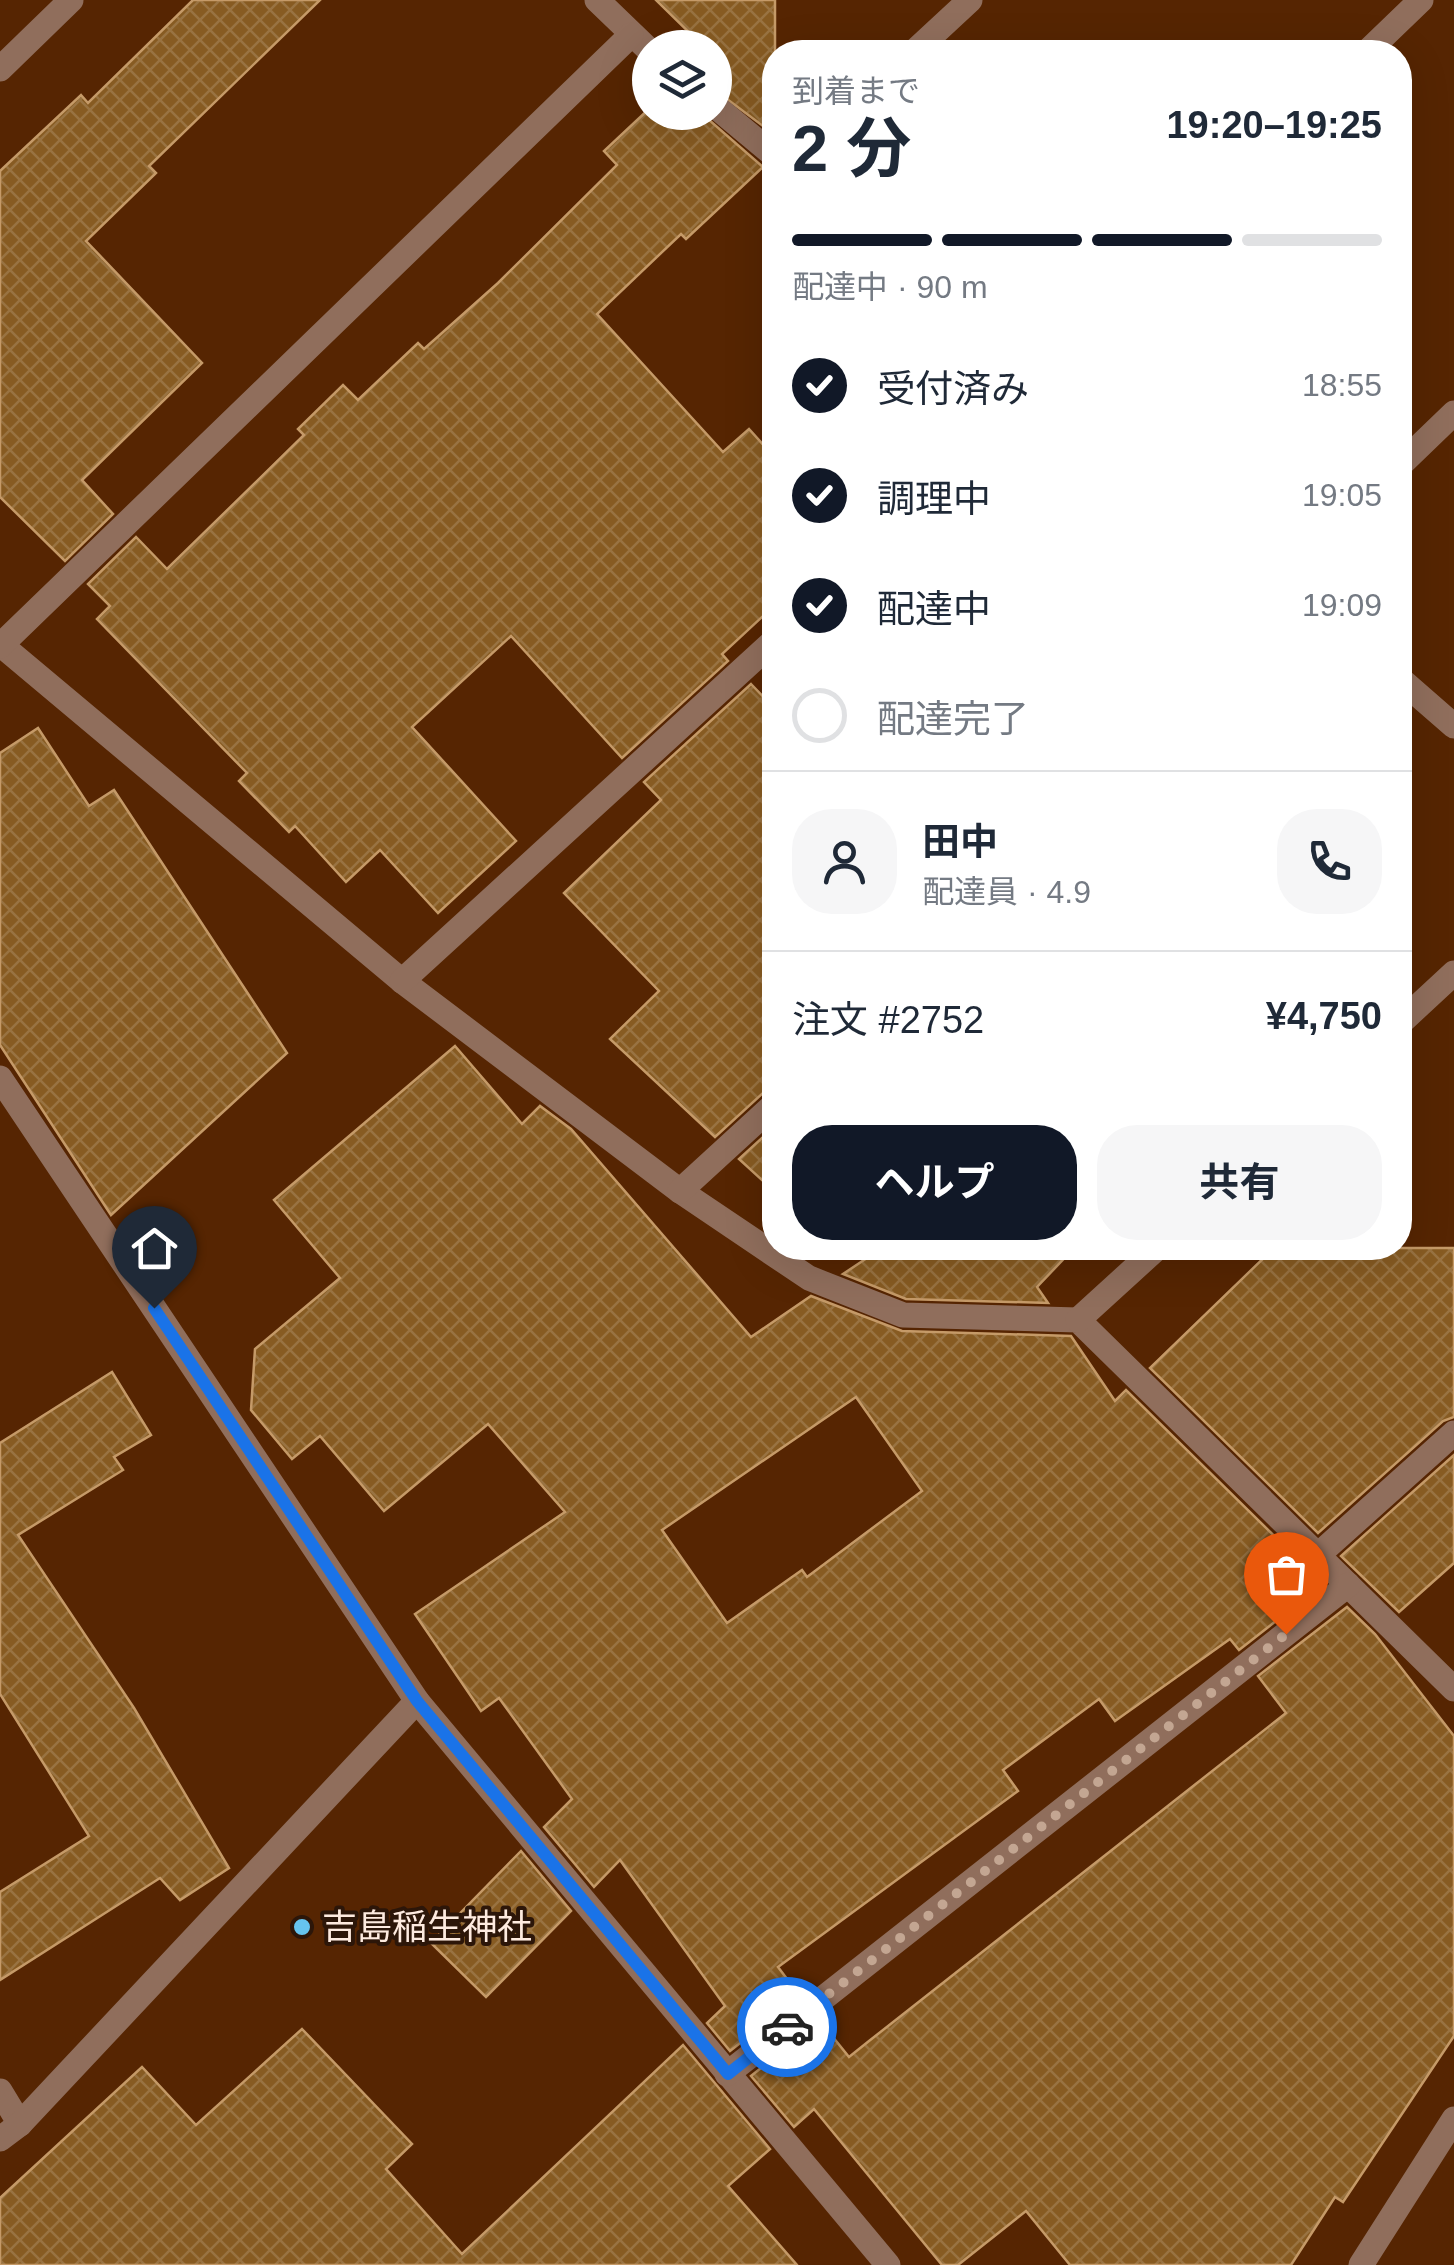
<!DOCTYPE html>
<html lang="ja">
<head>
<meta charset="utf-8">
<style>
	:root { --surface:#fff; --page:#f6f6f7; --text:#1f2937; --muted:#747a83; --line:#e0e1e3; --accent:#111827 }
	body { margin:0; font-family:Arial,"Noto Sans JP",sans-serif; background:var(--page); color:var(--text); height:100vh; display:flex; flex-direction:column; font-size:38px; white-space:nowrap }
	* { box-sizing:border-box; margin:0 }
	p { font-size:32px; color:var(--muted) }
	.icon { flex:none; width:55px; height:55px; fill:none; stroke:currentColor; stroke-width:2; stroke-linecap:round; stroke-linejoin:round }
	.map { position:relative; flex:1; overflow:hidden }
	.panel { position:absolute; left:762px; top:40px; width:650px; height:1220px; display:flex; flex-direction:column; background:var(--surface); border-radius:40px; box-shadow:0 10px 40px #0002 }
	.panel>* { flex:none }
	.buttons { position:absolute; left:632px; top:30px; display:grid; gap:20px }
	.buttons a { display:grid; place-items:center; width:100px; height:100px; border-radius:50%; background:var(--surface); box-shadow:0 10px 40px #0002; font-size:50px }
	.pin { position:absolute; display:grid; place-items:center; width:85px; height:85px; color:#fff; margin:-102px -42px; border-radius:50% 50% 50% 0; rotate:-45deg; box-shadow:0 0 10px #0007 }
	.pin .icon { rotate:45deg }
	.courier { position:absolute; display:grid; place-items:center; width:100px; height:100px; margin:-50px; border:8px solid #1a73e8; border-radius:50%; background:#fff; color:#222; box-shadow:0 2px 12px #0007 }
	.summary em { font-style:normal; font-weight:700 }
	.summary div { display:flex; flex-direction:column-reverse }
	.summary { display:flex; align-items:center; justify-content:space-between; height:170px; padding:0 30px }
	h1 { font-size:65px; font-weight:700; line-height:75px }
	.bar { display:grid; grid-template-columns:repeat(4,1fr); gap:15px 10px; align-content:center; height:120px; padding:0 30px }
	.bar i { height:12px; border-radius:8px; background:var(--line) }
	.bar .on { background:var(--accent) }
	.bar p { grid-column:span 4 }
	.line { display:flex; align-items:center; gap:25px; padding:0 30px; border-top:2px solid var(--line) }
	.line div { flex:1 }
	.round { display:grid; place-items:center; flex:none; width:105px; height:105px; border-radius:40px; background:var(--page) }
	ol { padding:0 30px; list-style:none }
	li { display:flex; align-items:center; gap:30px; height:110px }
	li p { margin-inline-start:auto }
	li .icon { padding:10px; border-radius:50%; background:var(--accent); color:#fff; stroke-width:4 }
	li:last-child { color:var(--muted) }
	li i { width:55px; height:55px; border:5px solid var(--line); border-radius:50% }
	.cta { display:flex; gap:20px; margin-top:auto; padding:20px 30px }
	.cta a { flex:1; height:115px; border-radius:40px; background:var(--accent); color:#fff; font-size:40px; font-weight:700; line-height:115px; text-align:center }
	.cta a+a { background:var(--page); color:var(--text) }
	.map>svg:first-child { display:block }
	.building { fill:url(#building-cross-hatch); stroke:#c59a68; stroke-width:2.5; fill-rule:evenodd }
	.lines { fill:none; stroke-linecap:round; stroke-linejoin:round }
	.minor { stroke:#906e5c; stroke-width:25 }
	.done { stroke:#c3a692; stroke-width:10; stroke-dasharray:0 18 }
	.route { stroke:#1a73e8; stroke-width:12 }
	.poi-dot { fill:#66c4ef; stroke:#2c1609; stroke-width:4 }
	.labels { text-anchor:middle; stroke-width:8; stroke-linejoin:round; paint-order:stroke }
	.poi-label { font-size:35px; fill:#feebe0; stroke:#2c1609; text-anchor:start }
</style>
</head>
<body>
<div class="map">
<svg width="1454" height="2265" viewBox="0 0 1454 2265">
	<defs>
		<pattern id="building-cross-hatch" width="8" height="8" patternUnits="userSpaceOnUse" patternTransform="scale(2.5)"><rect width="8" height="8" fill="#875b22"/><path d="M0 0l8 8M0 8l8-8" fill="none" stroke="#997342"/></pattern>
	</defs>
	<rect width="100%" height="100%" fill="#562502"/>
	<g class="building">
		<path d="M193,0h127l-171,166 7,7 -70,68 116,122 -120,117 31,34 -48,47 -65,-64v-326l81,-76 7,8z"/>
		<path d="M656,0h119v135l-60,-45v-42h-10z"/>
		<path d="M650,108v4h50l63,55 -77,72 -5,-5 -84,80 126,138 26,-23 26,29v147l-53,49 6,7 -106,97 -111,-122 -99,91 104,114 -78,72 -58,-63 -34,32 -51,-56 -6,6 -50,-51 8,-8 -150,-154 13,-13 -22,-22 48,-47 31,32 137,-134 -6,-6 45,-44 15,15 60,-57 6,6 74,-66 119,-118 -13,-14z"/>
		<path d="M751,684l24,25v379l-11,4 -49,45 -105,-98 49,-48 -95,-98 97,-93 -17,-18z"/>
		<path d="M38,728l51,78 25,-16 173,263 -176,162 -111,-170v-292z"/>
		<path d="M455,1046l67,78 18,-18 31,23 180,208 60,-41 91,35 169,5 44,65 11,-11 197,194 -84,66 -9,-11 -115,82 -16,-22 -96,71 15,21 -240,176 22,29 -70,55 -23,-28 18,-17 -105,-146 -26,27 -50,-60 28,-28 -73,-101 -18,13 -66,-97 150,-102 -77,-88 -104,87 -64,-75 -28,23 -41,-49 4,-61 85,-71 -66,-78zM856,1397l66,94 -115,86 -5,-7 -75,53 -65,-93z"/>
		<path d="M775,1126v66l-36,-33z"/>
		<path d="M882,1248h192l-37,39 11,16 -142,-4 -63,-25z"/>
		<path d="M1274,1248h180v169l-11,4 -125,112 -168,-165z"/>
		<path d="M112,1372l39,63 -37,22 9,13 -105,65 116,173 95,160 -49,32 -20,-22 -160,102v-88l89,-56 -89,-142v-251z"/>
		<path d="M1454,1455v108l-55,49 -58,-56z"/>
		<path d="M1347,1607l28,27 79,102v300l-111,166 -8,-5 -44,68h-221l-44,-54 -68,54h-16l-128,-156 -20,18 -43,-51 69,-55 29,36 20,-16 417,-328 -28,-37z"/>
		<path d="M521,1851l50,60 -85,86 -55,-54z"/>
		<path d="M302,2029l110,115 -26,25 76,85 221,-209 87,104 -42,37 69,79h-797v-67l142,-131 54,58z"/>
	</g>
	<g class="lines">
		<g class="minor">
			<path d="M597,0l53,51"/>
			<path d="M914,52l56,-52"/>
			<path d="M1367,52l54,-52"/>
			<path d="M0,69l71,-69"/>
			<path d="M715,106l60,50"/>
			<path d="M1400,465l54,-52"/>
			<path d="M0,644l402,337 278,210 129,87 94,37 175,5 376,369"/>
			<path d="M0,646l631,-611"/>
			<path d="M1400,679l54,47"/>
			<path d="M402,981l373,-341"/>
			<path d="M1400,1023l54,-50"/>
			<path d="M0,1078l417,623 471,564"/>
			<path d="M680,1191l95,-87"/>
			<path d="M1078,1320l79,-72"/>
			<path d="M1318,1555l136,-122"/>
			<path d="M727,2074l621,-489"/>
			<path d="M0,2091l20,33"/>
			<path d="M0,2139l20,-15 397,-423"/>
			<path d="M1361,2265l93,-146"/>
		</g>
	</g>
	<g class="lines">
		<path class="done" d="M787,2027l499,-393"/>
		<path class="route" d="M154,1308l263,393 311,373 59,-47"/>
	</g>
	<circle class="poi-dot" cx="302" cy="1927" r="10"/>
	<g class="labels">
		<g class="poi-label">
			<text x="322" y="1939">吉島稲生神社</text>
		</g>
	</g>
</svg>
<div class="buttons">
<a><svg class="icon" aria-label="layers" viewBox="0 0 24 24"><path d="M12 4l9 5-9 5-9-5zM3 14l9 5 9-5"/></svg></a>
</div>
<div class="pin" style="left:1286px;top:1634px;background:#ea580c"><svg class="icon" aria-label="bag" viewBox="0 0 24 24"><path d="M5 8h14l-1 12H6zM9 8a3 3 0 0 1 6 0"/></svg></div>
<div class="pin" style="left:154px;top:1308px;background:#1f2937"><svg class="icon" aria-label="home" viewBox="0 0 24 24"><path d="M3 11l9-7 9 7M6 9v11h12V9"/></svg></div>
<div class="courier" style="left:787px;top:2027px"><svg class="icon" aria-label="car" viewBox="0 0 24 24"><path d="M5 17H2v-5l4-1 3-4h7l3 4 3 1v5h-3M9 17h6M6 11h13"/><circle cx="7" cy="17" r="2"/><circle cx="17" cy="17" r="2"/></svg></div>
<section class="panel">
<div class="summary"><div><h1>2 分</h1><p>到着まで</p></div><em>19:20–19:25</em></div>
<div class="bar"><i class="on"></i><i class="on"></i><i class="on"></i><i></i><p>配達中 · 90 m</p></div>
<ol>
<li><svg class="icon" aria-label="check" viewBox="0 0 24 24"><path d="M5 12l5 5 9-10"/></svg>受付済み<p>18:55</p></li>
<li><svg class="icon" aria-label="check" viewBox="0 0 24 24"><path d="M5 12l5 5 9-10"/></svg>調理中<p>19:05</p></li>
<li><svg class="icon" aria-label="check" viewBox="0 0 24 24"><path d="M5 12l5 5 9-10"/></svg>配達中<p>19:09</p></li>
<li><i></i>配達完了</li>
</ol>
<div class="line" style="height:180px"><a class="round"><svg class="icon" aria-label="person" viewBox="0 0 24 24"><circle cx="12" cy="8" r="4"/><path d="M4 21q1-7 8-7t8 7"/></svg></a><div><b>田中</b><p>配達員 · 4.9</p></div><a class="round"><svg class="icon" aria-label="phone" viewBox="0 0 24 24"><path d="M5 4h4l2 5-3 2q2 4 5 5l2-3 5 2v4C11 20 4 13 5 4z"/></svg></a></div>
<div class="line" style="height:130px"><div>注文 #2752</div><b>¥4,750</b></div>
<div class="cta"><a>ヘルプ</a><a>共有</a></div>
</section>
</div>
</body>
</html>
